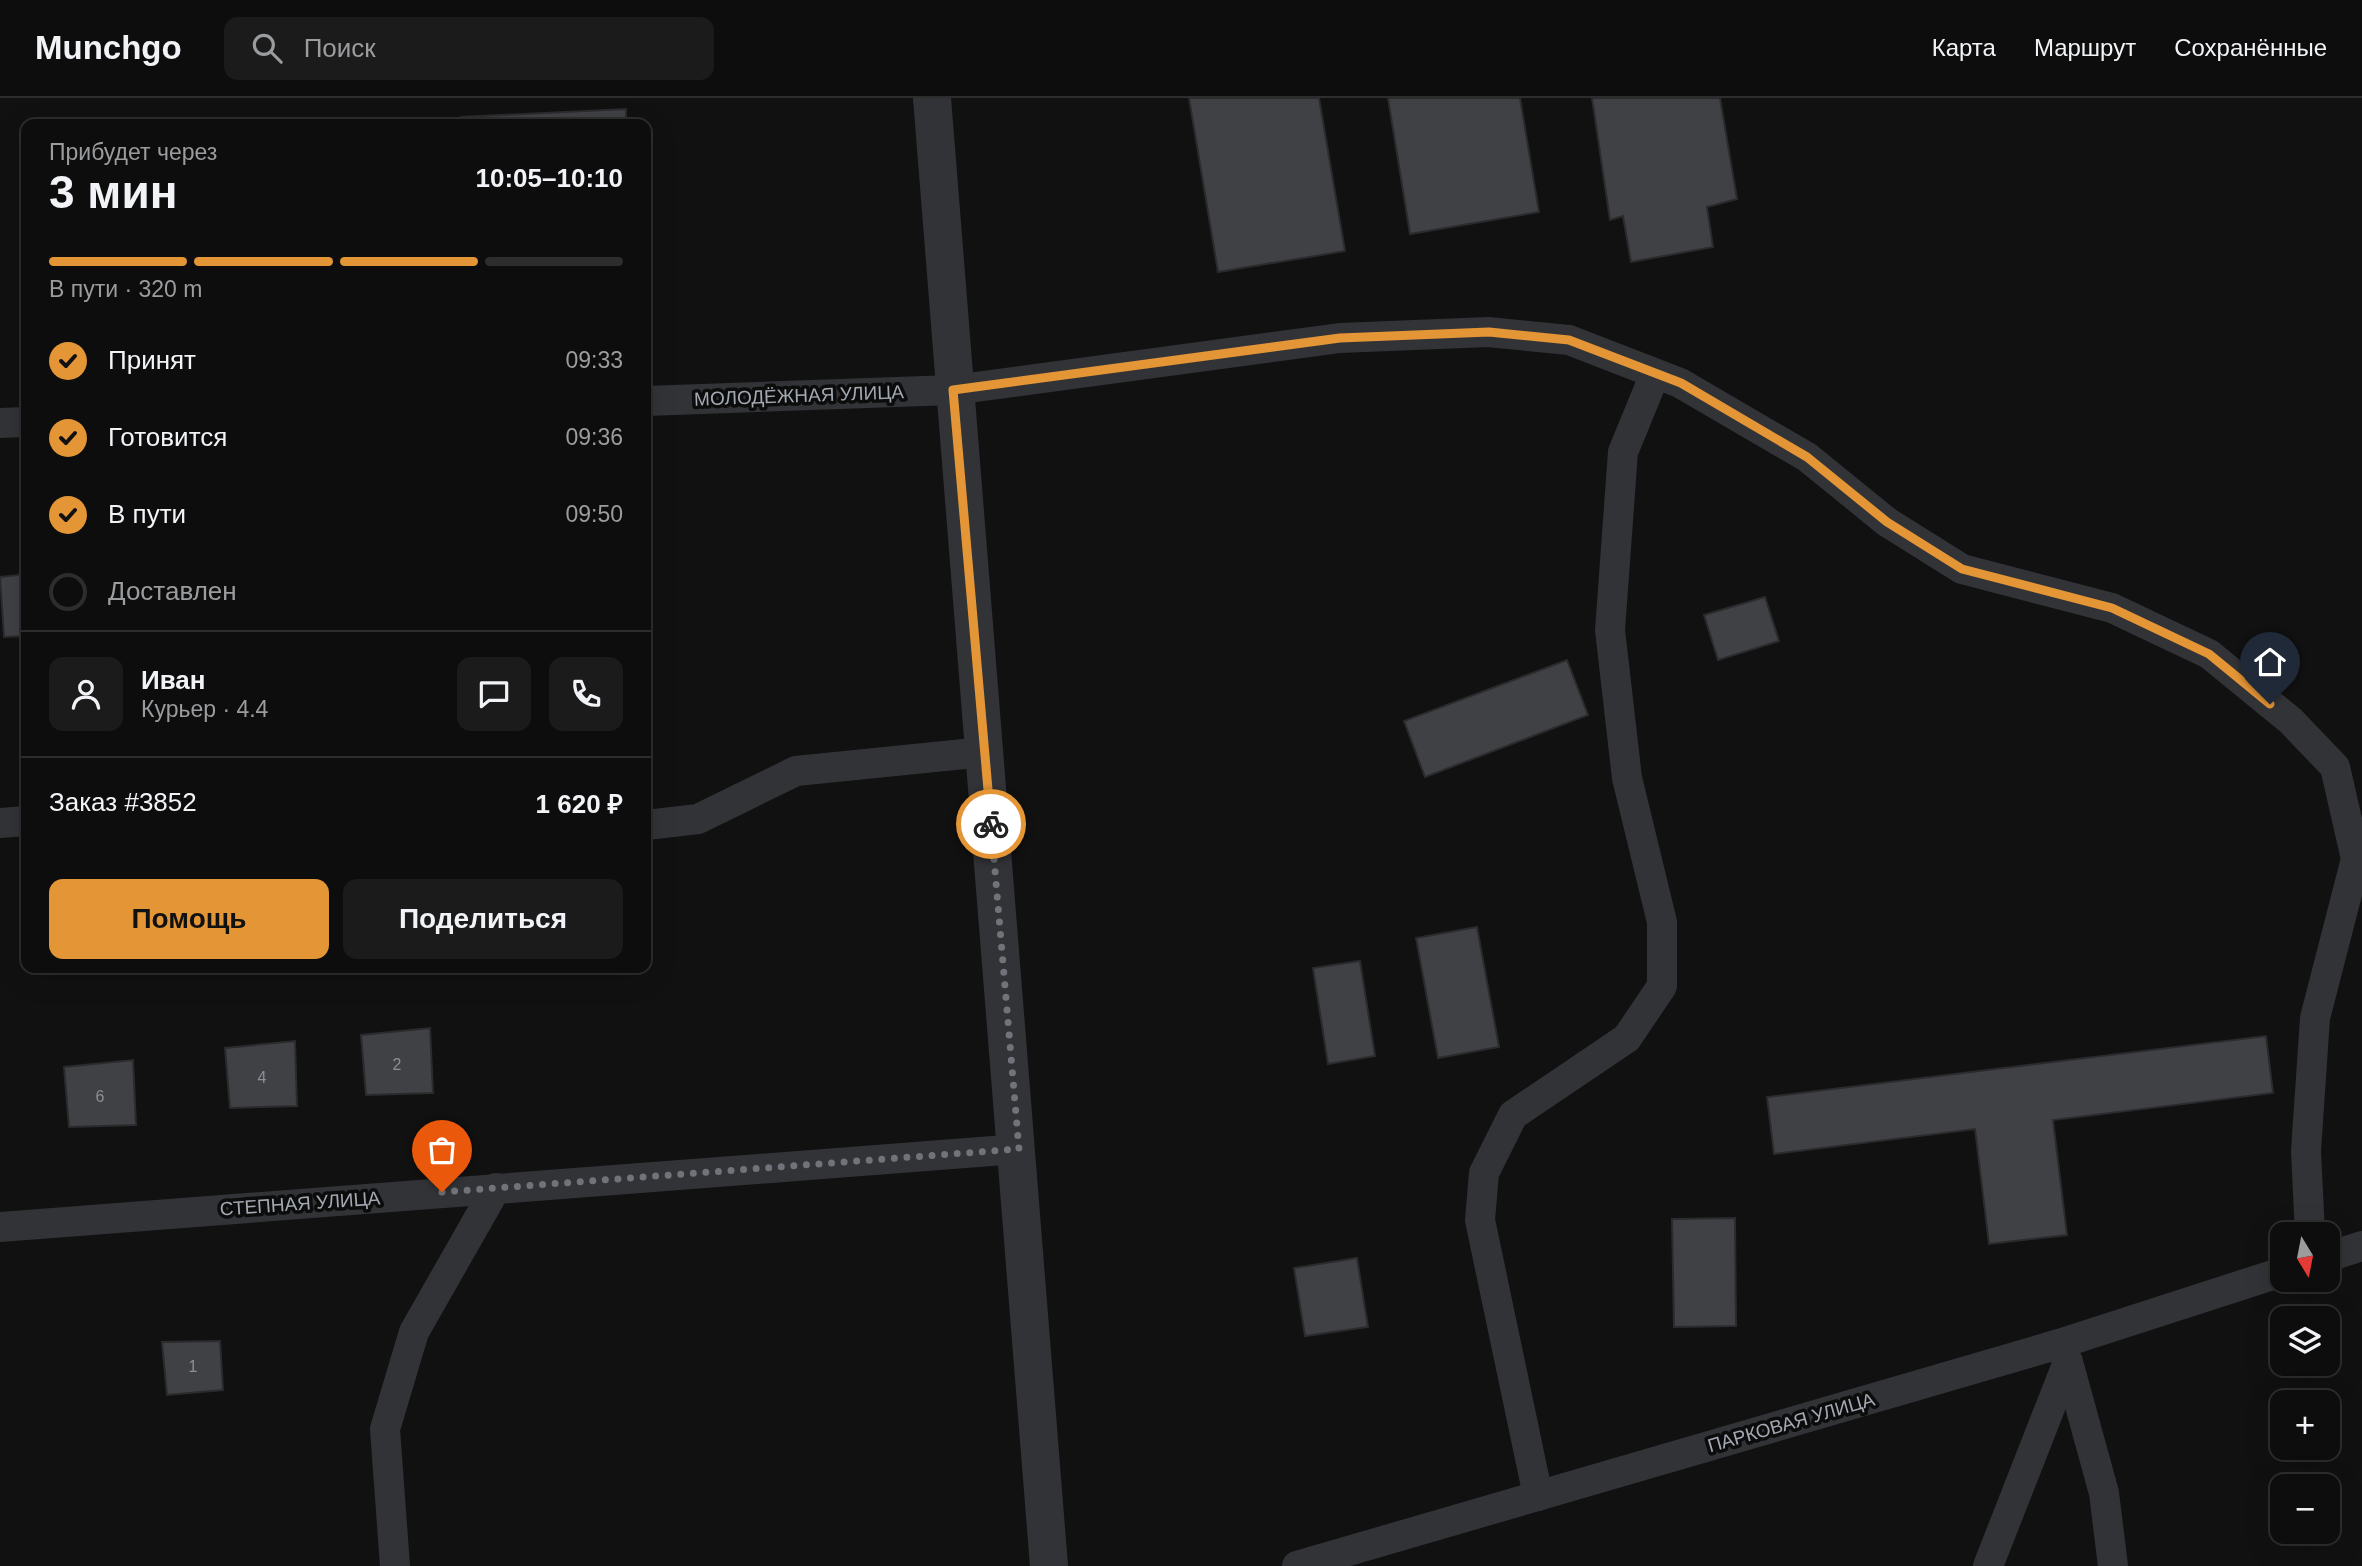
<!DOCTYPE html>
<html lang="ru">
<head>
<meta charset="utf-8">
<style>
	:root { --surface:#0d0d0e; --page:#1b1b1c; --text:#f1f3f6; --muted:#9a9c9e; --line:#2d2d2e; --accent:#e49536 }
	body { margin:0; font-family:Arial,sans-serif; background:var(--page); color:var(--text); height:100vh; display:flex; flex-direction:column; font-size:26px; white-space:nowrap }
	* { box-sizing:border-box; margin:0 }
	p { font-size:23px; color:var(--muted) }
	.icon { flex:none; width:38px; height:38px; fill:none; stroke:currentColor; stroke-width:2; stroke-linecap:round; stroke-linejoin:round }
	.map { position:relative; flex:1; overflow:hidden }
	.sheet { position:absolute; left:21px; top:21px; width:630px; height:854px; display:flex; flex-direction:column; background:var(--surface); border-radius:14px; box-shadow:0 7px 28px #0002,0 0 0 2px var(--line) }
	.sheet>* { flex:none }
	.needle { width:46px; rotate:170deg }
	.tools { position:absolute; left:2270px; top:1124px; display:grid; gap:14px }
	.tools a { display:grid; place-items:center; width:70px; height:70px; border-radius:14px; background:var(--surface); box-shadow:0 7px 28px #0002,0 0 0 2px var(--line); font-size:35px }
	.pin { position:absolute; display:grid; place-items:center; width:60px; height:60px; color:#fff; margin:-72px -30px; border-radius:50% 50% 50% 0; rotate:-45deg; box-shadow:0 0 7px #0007 }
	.pin .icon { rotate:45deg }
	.courier { position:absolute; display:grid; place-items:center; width:70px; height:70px; margin:-35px; border:5px solid #e49536; border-radius:50%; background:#fff; color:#222; box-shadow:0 2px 9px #0007 }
	.headline em { font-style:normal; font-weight:700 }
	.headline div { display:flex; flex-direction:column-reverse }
	.headline { display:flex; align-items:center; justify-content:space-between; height:119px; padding:0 28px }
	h1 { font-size:46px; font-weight:700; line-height:52px }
	.bar { display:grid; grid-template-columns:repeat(4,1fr); gap:10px 7px; align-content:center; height:84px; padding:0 28px }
	.bar i { height:9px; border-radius:5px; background:var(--line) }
	.bar .current { background:var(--accent) }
	.bar p { grid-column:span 4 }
	.line { display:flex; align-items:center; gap:18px; padding:0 28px; border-top:2px solid var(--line) }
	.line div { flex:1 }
	.round { display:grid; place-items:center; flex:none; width:74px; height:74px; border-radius:14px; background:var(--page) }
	ol { padding:0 28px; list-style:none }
	li { display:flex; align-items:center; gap:21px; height:77px }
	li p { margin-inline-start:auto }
	li .icon { padding:7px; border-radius:50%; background:var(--accent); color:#111; stroke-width:4 }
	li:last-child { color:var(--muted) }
	li i { width:38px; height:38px; border:4px solid var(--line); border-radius:50% }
	.primary-button { display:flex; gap:14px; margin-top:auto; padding:14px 28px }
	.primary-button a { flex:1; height:80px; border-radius:14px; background:var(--accent); color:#111; font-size:28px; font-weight:700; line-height:80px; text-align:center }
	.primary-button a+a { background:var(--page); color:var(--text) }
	header { display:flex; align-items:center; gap:42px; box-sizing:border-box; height:98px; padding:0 35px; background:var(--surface); border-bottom:2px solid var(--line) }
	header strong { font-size:33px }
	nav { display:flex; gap:38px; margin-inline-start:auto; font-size:24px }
	.search { width:490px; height:63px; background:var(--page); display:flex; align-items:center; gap:18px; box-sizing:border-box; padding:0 24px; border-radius:14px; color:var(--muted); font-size:26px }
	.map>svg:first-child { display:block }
	.building { fill:#404145; stroke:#2b2b2e; stroke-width:2 }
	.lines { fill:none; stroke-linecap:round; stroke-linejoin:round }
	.minor { stroke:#323337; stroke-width:30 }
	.tertiary { stroke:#323337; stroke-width:38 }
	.done { stroke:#70747a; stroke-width:7; stroke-dasharray:0 12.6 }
	.route { stroke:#e49536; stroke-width:9 }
	.labels { text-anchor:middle; stroke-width:7; stroke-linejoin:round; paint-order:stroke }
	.number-label { font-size:16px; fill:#8a8f97 }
	.street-label { font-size:19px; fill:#a3a9b2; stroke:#0c0c0d }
</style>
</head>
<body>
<header>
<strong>Munchgo</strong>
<div class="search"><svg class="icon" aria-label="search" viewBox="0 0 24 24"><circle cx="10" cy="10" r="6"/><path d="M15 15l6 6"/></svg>Поиск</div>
<nav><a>Карта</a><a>Маршрут</a><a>Сохранённые</a></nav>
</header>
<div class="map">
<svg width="2362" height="1468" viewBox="0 0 2362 1468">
	<rect width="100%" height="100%" fill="#111112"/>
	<g class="building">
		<path d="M1189,0h130l26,153 -127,21z"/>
		<path d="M1388,0h132l19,114 -129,22z"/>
		<path d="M1592,0h128l17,101 -30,8 6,40 -82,15 -8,-46 -13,4z"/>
		<path d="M626,11v15h-165v-7z"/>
		<path d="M26,476v62l-22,1 -4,-60z"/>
		<path d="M1765,499l14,44 -61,19 -14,-45z"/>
		<path d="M1567,562l21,55 -163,62 -21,-56z"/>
		<path d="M1477,829l22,120 -61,11 -22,-120z"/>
		<path d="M1360,863l15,95 -47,8 -15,-96z"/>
		<path d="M430,930l3,65 -67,2 -5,-60z"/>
		<path d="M2266,938l7,57 -220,27 14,115 -78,9 -14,-115 -201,25 -7,-57z"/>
		<path d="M295,943l2,65 -67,2 -5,-60z"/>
		<path d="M133,962l3,65 -67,2 -5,-60z"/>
		<path d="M1735,1120l1,108 -62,1 -2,-108z"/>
		<path d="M1357,1160l11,69 -63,9 -11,-68z"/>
		<path d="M220,1243l3,49 -56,5 -5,-53z"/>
	</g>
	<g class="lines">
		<g class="minor">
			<path d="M646,303l307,-11 387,-52 148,-6 81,8 111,43 127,74 80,65 75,47 150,39 97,46 82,67 44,46 21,92 -41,159 -9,133 4,83"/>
			<path d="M0,325l26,-1"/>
			<path d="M0,725l26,-2"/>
			<path d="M646,727l52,-6 98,-48 188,-19"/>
			<path d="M0,1129l1019,-78"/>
			<path d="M2328,1159l34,-11"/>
			<path d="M2059,1246l9,18 36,131 9,73"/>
			<path d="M1538,1398l-58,-276 4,-47 29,-58 114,-77 35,-52v-64l-35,-144 -17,-148 13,-178 32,-78"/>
			<path d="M395,1468l-10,-137 29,-97 82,-144"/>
			<path d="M1297,1468l762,-222 223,-72"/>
			<path d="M1988,1468l80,-204"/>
		</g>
		<path class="tertiary" d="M932,0c35,490 82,978 117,1468"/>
	</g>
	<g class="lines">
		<path class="done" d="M442,1094l577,-43 -28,-325"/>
		<path class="route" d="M991,726l-38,-434 387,-52 149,-6 80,8 112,43 126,74 80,65 75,47 150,39 97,46 61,50"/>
	</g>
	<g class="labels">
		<g class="number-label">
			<text x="397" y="972">2</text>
			<text x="262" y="985">4</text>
			<text x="100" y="1004">6</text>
			<text x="193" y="1274">1</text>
		</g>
		<g class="street-label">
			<text transform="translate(799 297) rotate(-2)" y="7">МОЛОДЁЖНАЯ УЛИЦА</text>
			<text transform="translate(300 1105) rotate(-4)" y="7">СТЕПНАЯ УЛИЦА</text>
			<text transform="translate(1791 1324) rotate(-16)" y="7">ПАРКОВАЯ УЛИЦА</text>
		</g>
	</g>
</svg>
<div class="tools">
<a><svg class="needle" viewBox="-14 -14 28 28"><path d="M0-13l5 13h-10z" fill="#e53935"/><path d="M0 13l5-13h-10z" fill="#9a9c9e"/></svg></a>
<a><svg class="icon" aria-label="layers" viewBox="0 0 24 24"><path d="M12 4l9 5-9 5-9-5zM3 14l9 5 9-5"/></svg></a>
<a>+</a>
<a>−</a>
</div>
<div class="pin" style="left:442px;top:1094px;background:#ea580c"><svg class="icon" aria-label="bag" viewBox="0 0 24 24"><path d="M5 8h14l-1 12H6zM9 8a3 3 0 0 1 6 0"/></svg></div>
<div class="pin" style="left:2270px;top:606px;background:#1f2937"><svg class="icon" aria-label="home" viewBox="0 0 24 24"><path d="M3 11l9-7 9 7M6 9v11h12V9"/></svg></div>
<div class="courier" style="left:991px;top:726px"><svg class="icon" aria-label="bike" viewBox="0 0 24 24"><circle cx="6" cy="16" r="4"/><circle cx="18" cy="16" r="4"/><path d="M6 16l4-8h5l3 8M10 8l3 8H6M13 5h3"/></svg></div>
<section class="sheet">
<div class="headline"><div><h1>3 мин</h1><p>Прибудет через</p></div><em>10:05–10:10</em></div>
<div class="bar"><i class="current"></i><i class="current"></i><i class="current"></i><i></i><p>В пути · 320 m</p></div>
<ol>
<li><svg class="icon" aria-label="check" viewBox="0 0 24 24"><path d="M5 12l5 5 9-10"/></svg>Принят<p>09:33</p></li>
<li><svg class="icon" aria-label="check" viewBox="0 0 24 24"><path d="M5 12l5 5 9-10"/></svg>Готовится<p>09:36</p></li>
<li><svg class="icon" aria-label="check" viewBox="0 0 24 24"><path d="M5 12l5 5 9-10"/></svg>В пути<p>09:50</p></li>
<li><i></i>Доставлен</li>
</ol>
<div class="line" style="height:126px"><a class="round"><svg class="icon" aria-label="person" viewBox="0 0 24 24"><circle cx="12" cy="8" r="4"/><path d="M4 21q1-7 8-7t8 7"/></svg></a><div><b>Иван</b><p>Курьер · 4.4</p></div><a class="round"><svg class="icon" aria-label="chat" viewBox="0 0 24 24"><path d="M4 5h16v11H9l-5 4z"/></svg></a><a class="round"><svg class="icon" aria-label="phone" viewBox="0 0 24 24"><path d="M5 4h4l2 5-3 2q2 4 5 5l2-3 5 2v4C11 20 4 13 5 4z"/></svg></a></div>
<div class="line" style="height:91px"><div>Заказ #3852</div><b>1 620 ₽</b></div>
<div class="primary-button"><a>Помощь</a><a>Поделиться</a></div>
</section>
</div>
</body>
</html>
